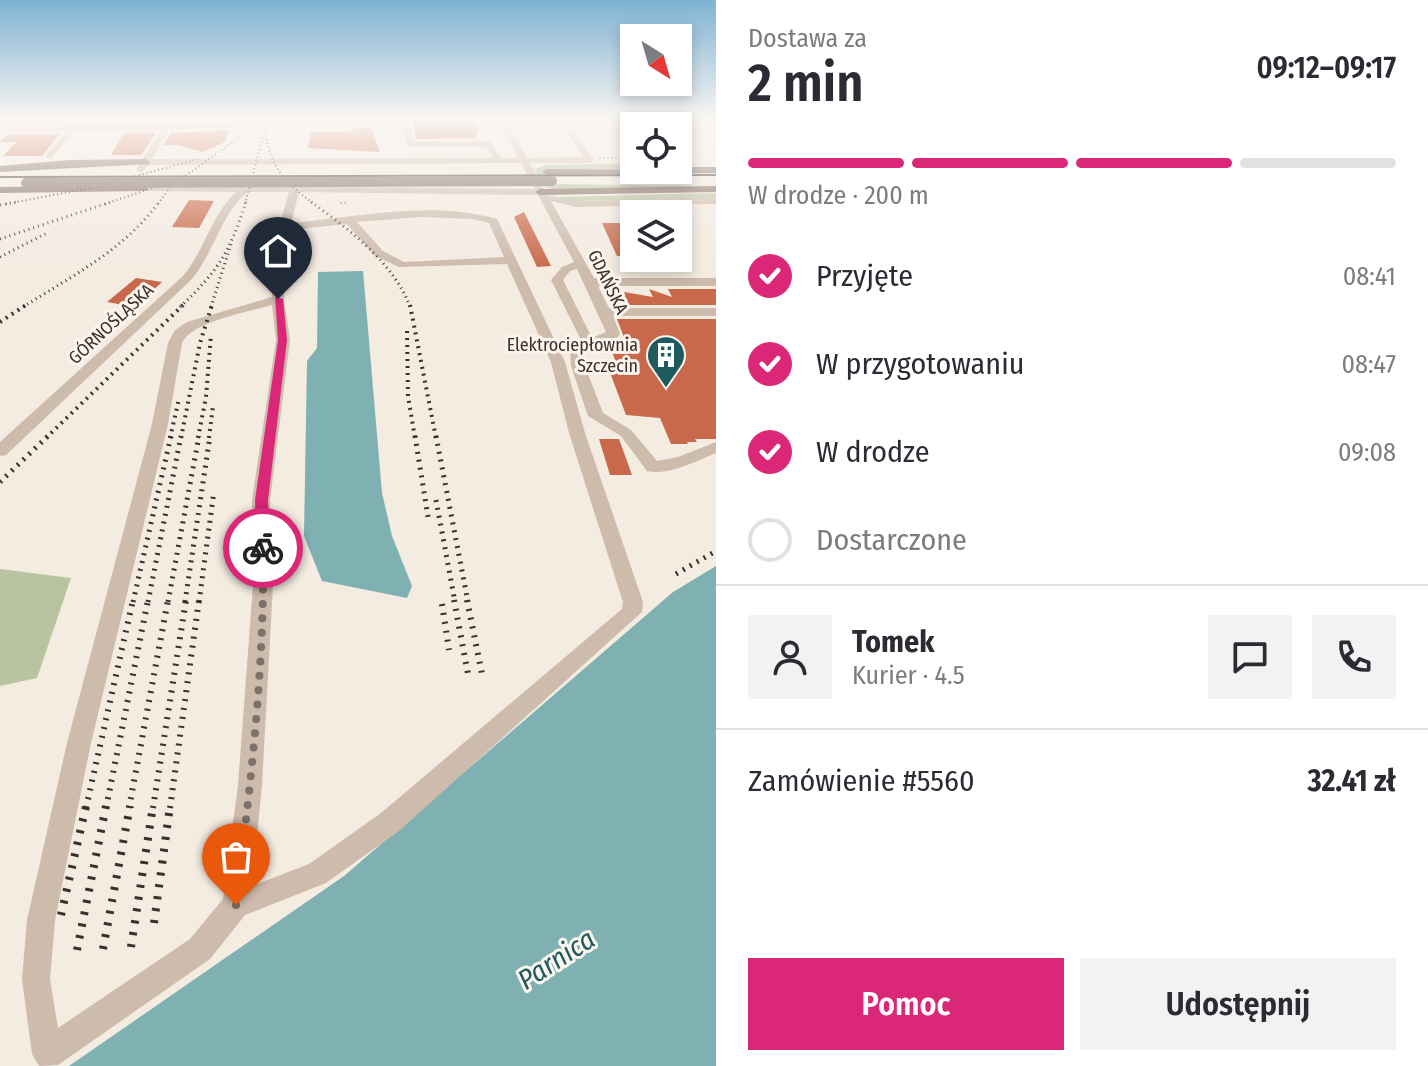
<!DOCTYPE html>
<html lang="pl">
<head>
<meta charset="utf-8">
<style>
	:root { --surface:#fff; --page:#f2f2f3; --text:#2b2b33; --muted:#7c7c81; --line:#e1e1e2; --accent:#db2777 }
	body { margin:0; font-family:"Fira Sans Condensed",sans-serif; background:var(--page); color:var(--text); height:100vh; display:flex; flex-direction:column; font-size:30px; white-space:nowrap }
	* { box-sizing:border-box; margin:0 }
	p { font-size:26px; color:var(--muted) }
	.icon { flex:none; width:44px; height:44px; fill:none; stroke:currentColor; stroke-width:2; stroke-linecap:round; stroke-linejoin:round }
	.map { position:relative; flex:1; overflow:hidden }
	.drawer { display:flex; flex-direction:column; background:var(--surface); width:712px }
	.drawer>* { flex:none }
	.needle { width:52px; rotate:143deg }
	.tools { position:absolute; left:620px; top:24px; display:grid; gap:16px }
	.tools a { display:grid; place-items:center; width:72px; height:72px; border-radius:0px; background:var(--surface); box-shadow:0 4px 12px #0003; font-size:40px }
	.pin { position:absolute; display:grid; place-items:center; width:68px; height:68px; color:#fff; margin:-82px -34px; border-radius:50% 50% 50% 0; rotate:-45deg; box-shadow:0 0 8px #0007 }
	.pin .icon { rotate:45deg }
	.courier { position:absolute; display:grid; place-items:center; width:80px; height:80px; margin:-40px; border:6px solid #db2777; border-radius:50%; background:#fff; color:#222; box-shadow:0 2px 10px #0007 }
	.overview em { font-style:normal; font-weight:600 }
	.overview div { display:flex; flex-direction:column-reverse }
	.overview { display:flex; align-items:center; justify-content:space-between; height:136px; padding:0 32px }
	h1 { font-size:52px; font-weight:600; line-height:60px }
	.bar { display:grid; grid-template-columns:repeat(4,1fr); gap:12px 8px; align-content:center; height:96px; padding:0 32px }
	.bar i { height:10px; border-radius:6px; background:var(--line) }
	.bar .selected { background:var(--accent) }
	.bar p { grid-column:span 4 }
	.line { display:flex; align-items:center; gap:20px; padding:0 32px; border-top:2px solid var(--line) }
	.line div { flex:1 }
	.round { display:grid; place-items:center; flex:none; width:84px; height:84px; border-radius:0px; background:var(--page) }
	ol { padding:0 32px; list-style:none }
	li { display:flex; align-items:center; gap:24px; height:88px }
	li p { margin-inline-start:auto }
	li .icon { padding:8px; border-radius:50%; background:var(--accent); color:#fff; stroke-width:4 }
	li:last-child { color:var(--muted) }
	li i { width:44px; height:44px; border:4px solid var(--line); border-radius:50% }
	.button { display:flex; gap:16px; margin-top:auto; padding:16px 32px }
	.button a { flex:1; height:92px; border-radius:0px; background:var(--accent); color:#fff; font-size:32px; font-weight:600; line-height:92px; text-align:center }
	.button a+a { background:var(--page); color:var(--text) }
	main { display:flex; flex:1; min-height:0 }
	.map>svg:first-child { display:block }
	.green { fill:#b8c4a0 }
	.water { fill:#7fb0b2 }
	.building { fill:#c8694b }
	.lines { fill:none; stroke-linecap:round; stroke-linejoin:round }
	.path { stroke:#b9a596; stroke-width:2; stroke-dasharray:2 2; stroke-linecap:butt }
	.minor { fill:#cdbbac; fill-rule:evenodd }
	.major { fill:#7d675c; fill-rule:evenodd }
	.tram { stroke:#3b302b; stroke-width:2 }
	.rail-far5 { stroke:#3b302b; stroke-width:2; stroke-dasharray:1 3; stroke-linecap:butt }
	.rail-far4 { stroke:#3b302b; stroke-width:3; stroke-dasharray:1 4; stroke-linecap:butt }
	.rail-far3 { stroke:#3b302b; stroke-width:4; stroke-dasharray:2 5; stroke-linecap:butt }
	.rail-far2 { stroke:#3b302b; stroke-width:5; stroke-dasharray:2 6; stroke-linecap:butt }
	.rail-far1 { stroke:#3b302b; stroke-width:6; stroke-dasharray:2 7; stroke-linecap:butt }
	.rail { stroke:#3b302b; stroke-width:8; stroke-dasharray:3 9; stroke-linecap:butt }
	.major-bridge { stroke:#7d675c; stroke-width:10 }
	.route { fill:#db2777 }
	.done { stroke:#7c716b; stroke-width:8; stroke-dasharray:0 14.4 }
	.labels { text-anchor:middle; stroke-width:6; stroke-linejoin:round; paint-order:stroke }
	.far-street-label { font-size:18px; fill:#3b302b; stroke:#fbf5ee }
	.far-poi-label { font-size:18px; fill:#3b302b; stroke:#fbf5ee; text-anchor:end }
	.near-water-label { font-size:28px; font-style:italic; fill:#1f5a5e; stroke:#fbf5ee }
</style>
</head>
<body>
<main>
<div class="map">
<svg width="716" height="1066" viewBox="0 0 716 1066">
	<rect width="100%" height="100%" fill="#f4ebe1"/>
	<g class="green">
		<path d="M634,163v6l-88,1 8,14 162,2 -160,4 -13,-4 -8,-17 11,-4z"/>
		<path d="M716,193v6l-149,2 -11,-4z"/>
		<path d="M0,569l71,9 -34,100 -37,8z"/>
	</g>
	<g class="water">
		<path d="M363,271l19,222 10,43 20,50 -5,12 -85,-17 -18,-45 3,-175 10,-13 1,-76z"/>
		<path d="M716,566v500h-647l275,-190 329,-284z"/>
	</g>
	<g class="building">
		<path d="M412,120h62l4,11 -3,7 -59,1z"/>
		<path d="M355,128h16l9,24 -72,-4 3,-16h36z"/>
		<path d="M229,130l-4,12 -23,10 -23,-7h-16l8,-12z"/>
		<path d="M124,133h32l-15,22h-30z"/>
		<path d="M8,134h52l-18,22h-39l13,-14h-16z"/>
		<path d="M189,200l25,1 -15,27 -27,-1z"/>
		<path d="M524,212l27,54 -14,1 -23,-50z"/>
		<path d="M602,223h24l8,15v18h-17z"/>
		<path d="M136,278l26,4 -27,25 -28,-5z"/>
		<path d="M649,289l23,8 -4,-8h48v16h-103l-5,-10h17l-1,-3 29,5z"/>
		<path d="M617,319h99v120h-21l2,3h-10l1,2h-17l-11,-26 -34,-3 -20,-53h10l-4,-10 18,1z"/>
		<path d="M599,439h20l13,36h-22z"/>
	</g>
	<g class="lines">
		<g class="path">
			<path d="M599,158h35"/>
			<path d="M340,203h6"/>
		</g>
		<g class="minor">
			<path d="M236,120h9l-5,7 -71,3 -17,29 341,-1 -7,-11h-79l-7,-27h8l6,22 75,-1 12,17h17l-20,-38h8l21,38 57,-1 -26,-37h8l28,40 -4,3h-60l17,32 29,6 140,-3v6l-140,3 -25,-6 43,77h122v8h-118l11,22h107v8h-103l7,18 -2,3 -34,14 1,15 18,47 28,17 26,31 21,-4 38,-15v11c-20,8 -47,23 -69,18l-26,-35 -33,-20 -17,-50 -1,-17 12,-7 -31,-62 11,-13 12,-5 -36,-67 -239,-3 -8,31c68,-6 139,-23 206,-4l68,143 20,71 58,169 -1,10 -243,219 -73,52 -81,32 -35,44 -152,106 -19,1 -7,-12 -10,-75 5,-59 40,-177 85,-319 16,-81 7,-13 12,-8 85,-25 3,-55 14,-50h-41c-24,16 -35,63 -57,88l-185,175 -6,1v-14l183,-166c22,-26 28,-61 53,-84l-92,-1 -5,-3 5,-3 391,4 -14,-26 -372,2 -8,8 -5,-3 25,-40 -86,1 -25,28 -4,-3 20,-25h-66v-4l70,-1 7,-5 4,2 -2,3 145,-1zM422,217l51,2 16,4 15,34 -100,5 -21,-11 -26,-29zM347,224l28,32 24,11 108,-3 44,98 18,71 54,169 -1,7 -241,204 -72,51 -57,22 10,-101 11,-200 -3,-85 20,-160 -6,-41 1,-57 4,-12zM577,269l29,63 -14,6 -29,-58 7,-9zM272,305l4,35 -24,160 1,85 -15,200 -15,114 -33,40 -132,89 -8,-49 5,-59 36,-177 77,-319 14,-81c10,-22 67,-31 90,-38z"/>
			<path d="M477,120h8l2,9h-6z"/>
		</g>
		<g class="major">
			<path d="M147,159l3,5 -150,8v-6l70,-6z"/>
			<path d="M678,167h38v6l-169,2 -5,-3 5,-3 131,1z"/>
			<path d="M148,186v4l-4,1 -144,2v-6z"/>
			<path d="M716,186v6l-176,3 -5,-3 5,-3z"/>
		</g>
		<path class="tram" d="M0,177l716,-2"/>
		<g class="rail-far5">
			<path d="M266,135c4,33 22,50 48,69"/>
			<path d="M6,204l89,-17 104,-28"/>
			<path d="M105,204l65,-22"/>
			<path d="M158,204l13,-18 93,-66"/>
			<path d="M245,204l22,-84"/>
		</g>
		<g class="rail-far4">
			<path d="M311,202c38,27 83,61 99,105"/>
			<path d="M0,205l17,-3"/>
			<path d="M0,239l111,-37"/>
			<path d="M0,257l47,-24"/>
			<path d="M23,307c49,-31 101,-57 136,-105"/>
			<path d="M180,307c39,-37 49,-54 66,-105"/>
			<path d="M211,307l20,-63"/>
		</g>
		<g class="rail-far3">
			<path d="M410,305l26,133"/>
			<path d="M0,322l26,-17"/>
			<path d="M407,331l1,65 7,42"/>
			<path d="M46,438l137,-133"/>
			<path d="M170,438l9,-39"/>
			<path d="M181,438l19,-95 12,-38"/>
			<path d="M198,438l8,-41 5,-62"/>
			<path d="M209,438l4,-32"/>
		</g>
		<g class="rail-far2">
			<path d="M415,436l13,81"/>
			<path d="M436,436l32,166"/>
			<path d="M0,482l48,-46"/>
			<path d="M436,500l19,102"/>
			<path d="M676,574l40,-23"/>
			<path d="M133,602l38,-166"/>
			<path d="M148,602l33,-166"/>
			<path d="M168,602l31,-166"/>
			<path d="M185,602l25,-166"/>
			<path d="M199,602l15,-111"/>
		</g>
		<g class="rail-far1">
			<path d="M454,600l14,74"/>
			<path d="M467,600l15,74"/>
			<path d="M442,604l7,46"/>
			<path d="M86,808l47,-208"/>
			<path d="M106,808l42,-208"/>
			<path d="M129,808l39,-208"/>
			<path d="M153,808l33,-208"/>
			<path d="M170,808l29,-208"/>
		</g>
		<g class="rail">
			<path d="M61,915l25,-109"/>
			<path d="M154,923l16,-117"/>
			<path d="M131,947l22,-141"/>
			<path d="M103,949l27,-143"/>
			<path d="M77,950l29,-144"/>
		</g>
		<path class="major-bridge" d="M26,183l526,-2"/>
	</g>
	<linearGradient id="sky" x2="0" y2="1"><stop stop-color="#7eb2d2"/><stop offset="0.44" stop-color="#faf6f2"/><stop offset="1" stop-color="#faf6f2" stop-opacity="0"/></linearGradient>
	<rect width="716" height="270" fill="url(#sky)"/>
	<path class="route" d="M275,297l8,2 4,41 -19,160 1,48 -6,5 -7,-5 -1,-48 23,-160z"/>
	<g class="lines">
		<path class="done" d="M236,905c14,-118 29,-238 27,-357"/>
	</g>
	<defs>
		<symbol id="building-pin" viewBox="-11 -11 22 30"><path d="M0 17L-7.5 6A9.5 9.5 0 1 1 7.5 6Z" fill="#1f5a5e" stroke="#fbf5ee"/><path d="M-4-6H4V6H1V3H-1V6H-4ZM-2.5-4.3h1.7v1.8h-1.7ZM.8-4.3h1.7v1.8H.8ZM-2.5-1h1.7V.8h-1.7ZM.8-1h1.7V.8H.8Z" fill="#fff"/></symbol>
	</defs>
	<g fill-rule="evenodd">
		<use href="#building-pin" x="644" y="333" width="44" height="60"/>
	</g>
	<g class="labels">
		<g class="far-street-label">
			<text transform="translate(608 282) rotate(64)" y="6">GDAŃSKA</text>
			<text transform="translate(111 324) rotate(-43)" y="6">GÓRNOŚLĄSKA</text>
		</g>
		<g class="far-poi-label">
			<text x="638" y="351">Elektrociepłownia<tspan x="638" dy="21">Szczecin</tspan></text>
		</g>
		<g class="near-water-label">
			<text transform="translate(556 959) rotate(-33)" y="10">Parnica</text>
		</g>
	</g>
</svg>
<div class="tools">
<a><svg class="needle" viewBox="-14 -14 28 28"><path d="M0-13l5 13h-10z" fill="#e53935"/><path d="M0 13l5-13h-10z" fill="#7c7c81"/></svg></a>
<a><svg class="icon" aria-label="locate" viewBox="0 0 24 24"><circle cx="12" cy="12" r="6"/><path d="M12 2v4M12 18v4M2 12h4M18 12h4"/></svg></a>
<a><svg class="icon" aria-label="layers" viewBox="0 0 24 24"><path d="M12 4l9 5-9 5-9-5zM3 14l9 5 9-5"/></svg></a>
</div>
<div class="pin" style="left:236px;top:905px;background:#ea580c"><svg class="icon" aria-label="bag" viewBox="0 0 24 24"><path d="M5 8h14l-1 12H6zM9 8a3 3 0 0 1 6 0"/></svg></div>
<div class="pin" style="left:278px;top:299px;background:#1f2937"><svg class="icon" aria-label="home" viewBox="0 0 24 24"><path d="M3 11l9-7 9 7M6 9v11h12V9"/></svg></div>
<div class="courier" style="left:263px;top:548px"><svg class="icon" aria-label="bike" viewBox="0 0 24 24"><circle cx="6" cy="16" r="4"/><circle cx="18" cy="16" r="4"/><path d="M6 16l4-8h5l3 8M10 8l3 8H6M13 5h3"/></svg></div>
</div>
<section class="drawer">
<div class="overview"><div><h1>2 min</h1><p>Dostawa za</p></div><em>09:12–09:17</em></div>
<div class="bar"><i class="selected"></i><i class="selected"></i><i class="selected"></i><i></i><p>W drodze · 200 m</p></div>
<ol>
<li><svg class="icon" aria-label="check" viewBox="0 0 24 24"><path d="M5 12l5 5 9-10"/></svg>Przyjęte<p>08:41</p></li>
<li><svg class="icon" aria-label="check" viewBox="0 0 24 24"><path d="M5 12l5 5 9-10"/></svg>W przygotowaniu<p>08:47</p></li>
<li><svg class="icon" aria-label="check" viewBox="0 0 24 24"><path d="M5 12l5 5 9-10"/></svg>W drodze<p>09:08</p></li>
<li><i></i>Dostarczone</li>
</ol>
<div class="line" style="height:144px"><a class="round"><svg class="icon" aria-label="person" viewBox="0 0 24 24"><circle cx="12" cy="8" r="4"/><path d="M4 21q1-7 8-7t8 7"/></svg></a><div><b>Tomek</b><p>Kurier · 4.5</p></div><a class="round"><svg class="icon" aria-label="chat" viewBox="0 0 24 24"><path d="M4 5h16v11H9l-5 4z"/></svg></a><a class="round"><svg class="icon" aria-label="phone" viewBox="0 0 24 24"><path d="M5 4h4l2 5-3 2q2 4 5 5l2-3 5 2v4C11 20 4 13 5 4z"/></svg></a></div>
<div class="line" style="height:104px"><div>Zamówienie #5560</div><b>32.41 zł</b></div>
<div class="button"><a>Pomoc</a><a>Udostępnij</a></div>
</section>
</main>
</body>
</html>
